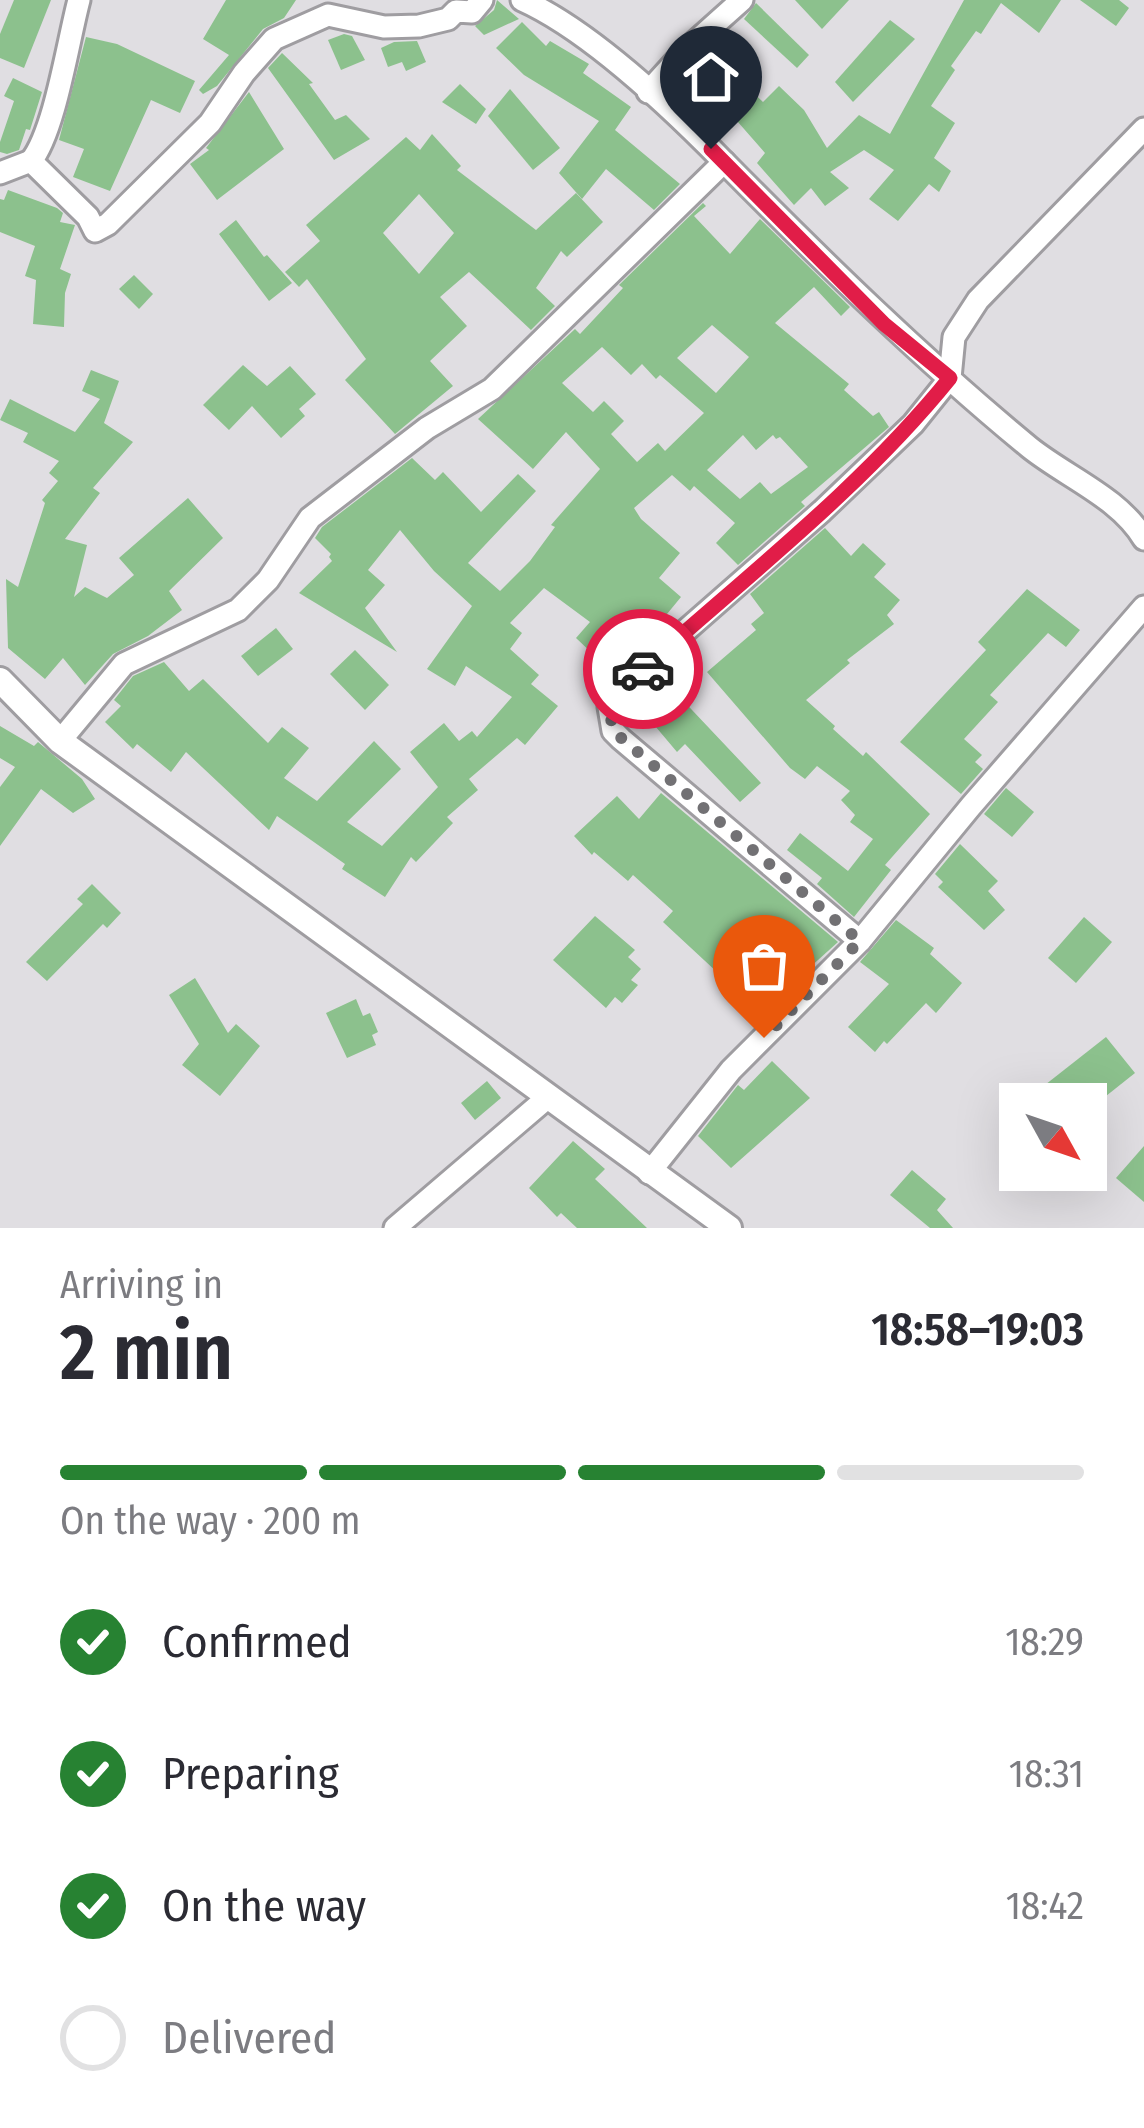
<!DOCTYPE html>
<html lang="en">
<head>
<meta charset="utf-8">
<style>
	:root { --surface:#fff; --page:#f2f2f3; --text:#2b2b33; --muted:#7c7c81; --line:#e1e1e2; --accent:#278232 }
	body { margin:0; font-family:"Fira Sans Condensed",sans-serif; background:var(--page); color:var(--text); height:100vh; display:flex; flex-direction:column; font-size:45px; white-space:nowrap }
	* { box-sizing:border-box; margin:0 }
	p { font-size:39px; color:var(--muted) }
	.icon { flex:none; width:66px; height:66px; fill:none; stroke:currentColor; stroke-width:2; stroke-linecap:round; stroke-linejoin:round }
	.map { position:relative; height:1228px; overflow:hidden }
	.panel { display:flex; flex-direction:column; background:var(--surface); flex:1 }
	.panel>* { flex:none }
	.needle { width:78px; rotate:130deg }
	.controls { position:absolute; left:999px; top:1083px; display:grid; gap:24px }
	.controls a { display:grid; place-items:center; width:108px; height:108px; border-radius:0px; background:var(--surface); box-shadow:0 12px 48px #0002; font-size:60px }
	.pin { position:absolute; display:grid; place-items:center; width:102px; height:102px; color:#fff; margin:-123px -51px; border-radius:50% 50% 50% 0; rotate:-45deg; box-shadow:0 0 12px #0007 }
	.pin .icon { rotate:45deg }
	.courier { position:absolute; display:grid; place-items:center; width:120px; height:120px; margin:-60px; border:9px solid #e11d48; border-radius:50%; background:#fff; color:#222; box-shadow:0 3px 15px #0007 }
	.headline em { font-style:normal; font-weight:600 }
	.headline div { display:flex; flex-direction:column-reverse }
	.headline { display:flex; align-items:center; justify-content:space-between; height:204px; padding:0 60px }
	h1 { font-size:78px; font-weight:600; line-height:90px }
	.bar { display:grid; grid-template-columns:repeat(4,1fr); gap:18px 12px; align-content:center; height:144px; padding:0 60px }
	.bar i { height:15px; border-radius:9px; background:var(--line) }
	.bar .active { background:var(--accent) }
	.bar p { grid-column:span 4 }
	ol { padding:0 60px; list-style:none }
	li { display:flex; align-items:center; gap:36px; height:132px }
	li p { margin-inline-start:auto }
	li .icon { padding:12px; border-radius:50%; background:var(--accent); color:#fff; stroke-width:4 }
	li:last-child { color:var(--muted) }
	li i { width:66px; height:66px; border:6px solid var(--line); border-radius:50% }
	.map>svg:first-child { display:block }
	.building { fill:#8cc18d; fill-rule:evenodd }
	.lines { fill:none; stroke-linecap:round; stroke-linejoin:round }
	.minor-casing { stroke:#9f9da1; stroke-width:27 }
	.tertiary-casing { stroke:#9f9da1; stroke-width:30 }
	.minor { stroke:#fff; stroke-width:21 }
	.tertiary { stroke:#fff; stroke-width:24 }
	.done { stroke:#727174; stroke-width:12; stroke-dasharray:0 21.6 }
	.route { stroke:#e11d48; stroke-width:15 }
</style>
</head>
<body>
<div class="map">
<svg width="1144" height="1228" viewBox="0 0 1144 1228">
	<rect width="100%" height="100%" fill="#e0dee2"/>
	<g class="building">
		<path d="M14,0h37l-27,68 -24,-10v-24z"/>
		<path d="M226,0h70l-12,18 -21,11 -46,57 -14,8 -4,-4 30,-35 -26,-16z"/>
		<path d="M497,0l22,19 -35,16 -9,-9 19,-16z"/>
		<path d="M795,0h54l-27,29z"/>
		<path d="M964,0h97l-22,33 -38,-30 -20,31 -5,-3 -25,35 4,4 -24,36 24,17 -21,35 17,13 -12,21 -10,-8 -31,37 -29,-22 25,-29 -30,-20 -34,22 19,16 -24,18 -14,-18 -17,17 -37,-42 8,-10 -42,-48 -6,5 -37,-26 31,-31 52,49 16,-16 25,24 23,38 32,-33 31,19z"/>
		<path d="M1080,0h39l10,8 -13,18z"/>
		<path d="M756,3l53,52 -12,13 -53,-49z"/>
		<path d="M890,20l25,19 -62,63 -18,-20z"/>
		<path d="M522,22l24,24 4,-5 39,23 -6,9 48,34 -16,23 65,54 -26,26 -48,-41 -24,30 -23,-26 40,-52 -75,-46 -28,-27z"/>
		<path d="M344,34l8,2 13,24 -24,10 -13,-30z"/>
		<path d="M86,37l31,7 78,37 -15,32 -29,-13 -41,91 -37,-14 11,-28 -25,-9z"/>
		<path d="M417,41l9,21 -20,9 -4,-9 -14,5 -7,-19 13,-6z"/>
		<path d="M282,53l31,30 -4,1 26,36 11,-5 24,24 -36,21 -66,-92z"/>
		<path d="M13,78l29,14 -12,38 -4,-1 -7,21 -12,4 -7,-2v-10l14,-41 -10,-5z"/>
		<path d="M460,84l26,25 -10,15 -34,-22z"/>
		<path d="M510,89l50,59 -27,22 -45,-54z"/>
		<path d="M249,92l35,57 -67,51 -27,-36 19,-14 -3,-2z"/>
		<path d="M432,134l29,32 -4,4 79,60 40,-37 27,29 -36,35 -6,-6 -25,37 19,18 -24,24 -62,-58 -29,25 27,29 -37,35 23,25 -58,48 -50,-54 21,-21 -59,-80 -8,8 -14,-15 35,-31 -14,-16 100,-88 14,13zM419,194l35,39 -35,41 -36,-41z"/>
		<path d="M8,190l49,18 6,5 -3,9 15,3 -15,44 11,5 -6,19 -1,34 -31,-3 3,-44 -11,-4 10,-30 -35,-14v-33l4,1z"/>
		<path d="M703,203l3,3 -12,10 36,38 30,-35 90,88 -9,9 -27,-29 -39,36 74,61 -5,6 29,26 6,-4 10,15 -88,75 4,4 -67,59 -22,-22 19,-20 -41,-37 -4,5 -18,-16 -38,33 7,11 39,34 -21,25 22,19 -65,79 -40,-38 14,-16 -46,-34 -34,35 12,10 -12,16 29,26 -8,9 27,22 -33,39 -8,-7 -48,41 9,11 -31,27 6,6 -37,39 -5,-5 -26,40 -43,-28 3,-5 -68,-48 -8,14 -83,-78 -15,20 -34,-28 -4,5 -28,-27 16,-16 -7,-6 19,-24 31,-14 25,29 14,-12 65,64 14,-16 27,21 -25,30 33,23 57,-60 27,28 -54,53 35,24 56,-59 -28,-35 34,-29 15,18 13,-10 5,6 35,-40 -46,-31 -11,20 -28,-17 45,-63 -38,-35 -34,-41 -32,40 17,15 -20,23 32,44 -98,-59 33,-32 -3,-4 2,-3 -16,-16 7,-11 90,-69 23,22 8,-8 38,40 37,-38 18,17 -68,72 32,28 30,-30 25,-34 -4,-2 49,-56 -34,-37 -33,37 -55,-50 97,-90 5,5 43,-46 -4,-3zM712,325l37,32 -33,36 -39,-35zM602,347l29,28 11,-11 14,15 4,-4 44,38 -39,38 -7,-8 -21,19 -26,-28 13,-13 -20,-20 -11,11 -31,-29zM743,435l13,15 17,-15 3,4 4,-2 28,30 -37,27 -11,-12 -20,17 -33,-29z"/>
		<path d="M236,220l28,37 3,-2 25,28 -23,18 -50,-67z"/>
		<path d="M134,275l19,19 -14,15 -20,-20z"/>
		<path d="M243,365l24,21 23,-20 26,28 -17,15 6,7 -24,22 -29,-32 -23,24 -26,-25z"/>
		<path d="M91,370l28,11 -15,42 29,19 -40,46 7,5 -35,46 22,6 -13,52 11,-10 22,11 27,-23 -15,-17 69,-60 35,40 -54,53 13,19 -34,26 -35,18 -28,31 -22,-27 -18,21 -37,-31 -2,-69 12,8 27,-84 -3,-3 16,-19 -9,-8 10,-12 -36,-19 5,-9 -28,-13 10,-21 65,33 25,-33 -18,-8z"/>
		<path d="M825,528l26,28 12,-13 23,21 -12,13 26,23 -13,15 7,9 -47,36 3,3 -44,37 29,26 -2,3 30,27 3,-4 64,62 -45,51 6,5 -37,47 -37,-33 5,-6 -35,-28 13,-17 48,38 25,-32 -23,-17 5,-7 -14,-15 9,-9 -33,-25 -12,13 -15,-11 -83,-96 49,-42 -5,-6 13,-11 -14,-19z"/>
		<path d="M1027,589l53,41 -14,17 -18,-14 -58,62 8,7 -34,37 18,16 -7,7 8,7 -22,25 -61,-52 86,-92 -8,-8z"/>
		<path d="M276,628l17,21 -35,27 -17,-20z"/>
		<path d="M355,650l34,35 -24,25 -35,-36z"/>
		<path d="M658,674l103,109 -21,19 -55,-58 -8,8 -43,-51z"/>
		<path d="M0,726l34,20 4,-4 44,37 13,20 -22,14 -32,-24 -41,57v-59l15,-20 -15,-9z"/>
		<path d="M1006,788l28,24 -22,25 -28,-23z"/>
		<path d="M661,793l177,149 -50,45 -3,-3 -25,28 -97,-90 10,-11 -40,-36 -5,6 -34,-29 -2,3 -18,-19 43,-40 22,23z"/>
		<path d="M960,844l38,37 -10,10 17,19 -21,20 -46,-43 5,-5 -8,-8z"/>
		<path d="M92,884l29,29 -14,15 -4,-4 -56,57 -21,-19 57,-58 -6,-5z"/>
		<path d="M595,916l40,34 -7,7 13,12 -10,11 7,5 -16,18 -7,-6 -9,11 -53,-48z"/>
		<path d="M1084,917l28,25 -36,41 -28,-25z"/>
		<path d="M896,920l38,28 -4,6 32,29 -26,30 -10,-10 -39,41 -3,-3 -9,11 -27,-25 41,-43 -29,-22z"/>
		<path d="M195,978l33,55 8,-9 24,22 -40,50 -38,-31 17,-21 -30,-49z"/>
		<path d="M356,999l7,17 7,-3 8,19 -6,3 4,10 -29,13 -21,-45z"/>
		<path d="M1106,1037l29,36 -39,31h-50l-10,-12z"/>
		<path d="M772,1061l38,37 -79,70 -33,-32 40,-51 6,5z"/>
		<path d="M487,1081l14,17 -26,22 -14,-17z"/>
		<path d="M573,1141l32,28 -10,10 52,49h-70l-16,-15 -4,4 -28,-29z"/>
		<path d="M1144,1146v56l-28,-24z"/>
		<path d="M912,1170l34,29 -9,11 16,18h-23l-40,-33z"/>
	</g>
	<g class="lines">
		<defs>
			<g id="minor">
				<path d="M648,92l38,-42 56,-50"/>
				<path d="M31,161c24,-30 37,-120 48,-161"/>
				<path d="M724,162c98,99 197,196 305,285 37,30 90,50 115,92"/>
				<path d="M0,173l31,-12 57,56 7,14 13,-7 102,-101 34,-50 30,-34 54,-24 56,12 35,-1 29,-7 8,-8 16,1 10,-12"/>
				<path d="M60,741l64,-77 114,-54 30,-30 42,-62 117,-90 65,-39 232,-227c-53,-54 -133,-131 -202,-162"/>
				<path d="M860,941l-239,-202 -8,-8 -4,-24 34,-39 179,-157 91,-87 37,-46 4,-41 24,-37 166,-171"/>
				<path d="M649,1173l82,-103 129,-129 111,-135 173,-199"/>
				<path d="M395,1228l152,-130"/>
			</g>
			<path id="tertiary" d="M0,680l60,61 669,487"/>
		</defs>
		<use href="#minor" class="minor-casing"/>
		<use href="#tertiary" class="tertiary-casing"/>
		<use href="#minor" class="minor"/>
		<use href="#tertiary" class="tertiary"/>
	</g>
	<g class="lines">
		<path class="done" d="M643,669l-34,37 4,25 247,210 -96,97"/>
		<path class="route" d="M643,669c105,-94 218,-181 307,-291l-66,-54 -173,-175"/>
	</g>
</svg>
<div class="controls">
<a><svg class="needle" viewBox="-14 -14 28 28"><path d="M0-13l5 13h-10z" fill="#e53935"/><path d="M0 13l5-13h-10z" fill="#7c7c81"/></svg></a>
</div>
<div class="pin" style="left:764px;top:1038px;background:#ea580c"><svg class="icon" aria-label="bag" viewBox="0 0 24 24"><path d="M5 8h14l-1 12H6zM9 8a3 3 0 0 1 6 0"/></svg></div>
<div class="pin" style="left:711px;top:149px;background:#1f2937"><svg class="icon" aria-label="home" viewBox="0 0 24 24"><path d="M3 11l9-7 9 7M6 9v11h12V9"/></svg></div>
<div class="courier" style="left:643px;top:669px"><svg class="icon" aria-label="car" viewBox="0 0 24 24"><path d="M5 17H2v-5l4-1 3-4h7l3 4 3 1v5h-3M9 17h6M6 11h13"/><circle cx="7" cy="17" r="2"/><circle cx="17" cy="17" r="2"/></svg></div>
</div>
<section class="panel">
<div class="headline"><div><h1>2 min</h1><p>Arriving in</p></div><em>18:58–19:03</em></div>
<div class="bar"><i class="active"></i><i class="active"></i><i class="active"></i><i></i><p>On the way · 200 m</p></div>
<ol>
<li><svg class="icon" aria-label="check" viewBox="0 0 24 24"><path d="M5 12l5 5 9-10"/></svg>Confirmed<p>18:29</p></li>
<li><svg class="icon" aria-label="check" viewBox="0 0 24 24"><path d="M5 12l5 5 9-10"/></svg>Preparing<p>18:31</p></li>
<li><svg class="icon" aria-label="check" viewBox="0 0 24 24"><path d="M5 12l5 5 9-10"/></svg>On the way<p>18:42</p></li>
<li><i></i>Delivered</li>
</ol>
</section>
</body>
</html>
